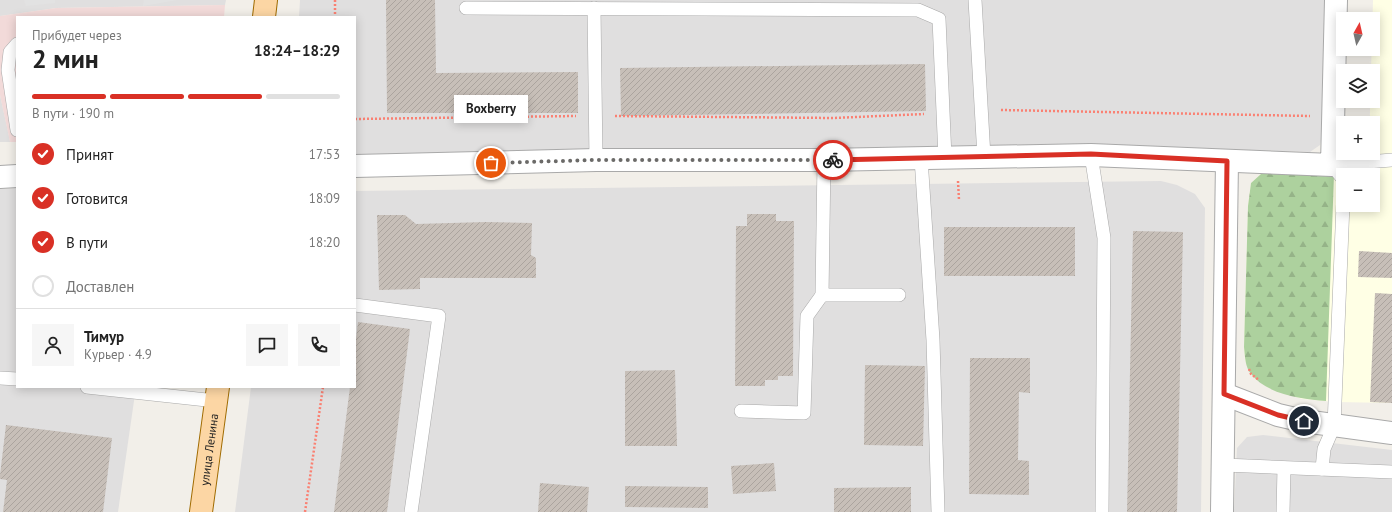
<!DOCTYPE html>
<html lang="ru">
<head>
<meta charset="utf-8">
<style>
	:root { --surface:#fff; --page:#f6f6f6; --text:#222; --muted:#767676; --line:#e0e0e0; --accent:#d93025 }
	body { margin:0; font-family:"PT Sans",sans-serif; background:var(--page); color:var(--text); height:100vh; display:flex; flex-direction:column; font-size:15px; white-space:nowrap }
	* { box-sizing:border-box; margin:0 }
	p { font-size:13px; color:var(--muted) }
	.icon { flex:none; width:22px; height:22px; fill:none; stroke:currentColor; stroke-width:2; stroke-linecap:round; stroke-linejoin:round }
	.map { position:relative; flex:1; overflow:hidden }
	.panel { position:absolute; left:16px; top:16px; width:340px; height:372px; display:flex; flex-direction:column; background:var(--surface); border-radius:0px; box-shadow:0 2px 10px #0003 }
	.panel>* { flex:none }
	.needle { width:26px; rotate:8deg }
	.buttons { position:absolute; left:1336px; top:12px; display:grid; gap:8px }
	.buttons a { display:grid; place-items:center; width:44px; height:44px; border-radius:0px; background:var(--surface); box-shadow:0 2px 10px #0003; font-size:20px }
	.pin { position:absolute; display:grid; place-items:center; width:34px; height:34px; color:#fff; margin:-17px; border:2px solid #fff; border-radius:50%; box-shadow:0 1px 4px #0007 }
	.courier { position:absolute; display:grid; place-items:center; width:40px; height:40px; margin:-20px; border:3px solid #d93025; border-radius:50%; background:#fff; color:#222; box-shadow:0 1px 5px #0007 }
	.bubble { position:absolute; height:28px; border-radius:0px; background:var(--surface); box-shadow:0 2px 10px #0003; font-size:13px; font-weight:600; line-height:28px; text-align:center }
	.overview em { font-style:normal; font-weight:600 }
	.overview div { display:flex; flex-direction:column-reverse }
	.overview { display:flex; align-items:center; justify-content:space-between; height:68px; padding:0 16px }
	h1 { font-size:26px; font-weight:600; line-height:30px }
	.bar { display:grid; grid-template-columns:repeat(4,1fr); gap:6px 4px; align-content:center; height:48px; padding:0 16px }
	.bar i { height:5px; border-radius:3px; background:var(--line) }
	.bar .current { background:var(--accent) }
	.bar p { grid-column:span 4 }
	.line { display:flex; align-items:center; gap:10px; padding:0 16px; border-top:1px solid var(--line) }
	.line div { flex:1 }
	.round { display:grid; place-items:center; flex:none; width:42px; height:42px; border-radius:0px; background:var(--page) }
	ol { padding:0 16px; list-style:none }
	li { display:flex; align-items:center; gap:12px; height:44px }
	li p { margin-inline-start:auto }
	li .icon { padding:4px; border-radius:50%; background:var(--accent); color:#fff; stroke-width:4 }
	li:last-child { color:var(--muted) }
	li i { width:22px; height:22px; border:2px solid var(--line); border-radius:50% }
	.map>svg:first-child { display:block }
	.residential { fill:#e0dfdf }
	.commercial { fill:#f2dad9 }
	.education { fill:#ffffe5; fill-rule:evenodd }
	.forest { fill:url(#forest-firs) }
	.parking { fill:#e2e2e2 }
	.building { fill:url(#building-hatch) }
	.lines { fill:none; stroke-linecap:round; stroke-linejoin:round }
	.lane-casing { stroke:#a9a9a9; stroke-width:14 }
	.street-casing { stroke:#a9a9a9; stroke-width:24 }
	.primary-casing { stroke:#a06b00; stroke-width:24 }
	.path { stroke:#fa8072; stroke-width:2.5; stroke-dasharray:2 2; stroke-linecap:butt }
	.lane { stroke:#fff; stroke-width:13 }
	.street { stroke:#fff; stroke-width:22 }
	.primary { stroke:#fcd6a4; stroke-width:22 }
	.done { stroke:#6b6a68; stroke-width:4; stroke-dasharray:0 7.2 }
	.route { stroke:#d93025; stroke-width:5 }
	.labels { text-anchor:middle; stroke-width:3; stroke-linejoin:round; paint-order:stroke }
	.street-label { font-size:12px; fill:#222; stroke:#fff }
</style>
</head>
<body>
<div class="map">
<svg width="1392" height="512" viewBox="0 0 1392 512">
	<defs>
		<pattern id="forest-firs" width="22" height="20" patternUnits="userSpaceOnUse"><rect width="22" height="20" fill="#add19e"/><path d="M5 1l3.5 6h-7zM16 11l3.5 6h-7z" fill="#95b388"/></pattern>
		<pattern id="building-hatch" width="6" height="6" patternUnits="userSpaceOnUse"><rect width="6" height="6" fill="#c7bfb8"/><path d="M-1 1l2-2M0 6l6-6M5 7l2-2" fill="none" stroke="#aba49e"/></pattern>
	</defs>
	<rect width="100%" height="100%" fill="#f2efe9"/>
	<g class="residential">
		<path d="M0,0h226l-1,5 -169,3 -56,8z"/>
		<path d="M300,0h1026l-3,133 -3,12 -10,7 -206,-7 -749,10v-138h-56z"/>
		<path d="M0,95l9,41 1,6h-10z"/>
		<path d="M1161,181l16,4 18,9 10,14 -4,304h-966l16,-125h104v-196z"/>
		<path d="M17,188v199h119l-18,125h-118v-323z"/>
		<path d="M1263,435l129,15v62h-158l3,-64 10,-11z"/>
	</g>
	<path class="commercial" d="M225,5l-1,12h-207v125h-7l-10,-47v-79l56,-8z"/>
	<path class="education" d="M1373,0h19v403l-57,-1 -33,-3 -35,-12 -16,-13 -6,-14 -1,-13 4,-141 3,-23 10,-9h118l1,-29 -7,-12v-10h-3v-22h3v-30h-2zM1343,175h30v30h-30z"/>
	<path class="forest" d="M1261,174h73l-8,227c-24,-2 -58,-6 -75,-27 -6,-7 -6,-18 -7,-27l4,-141 3,-23z"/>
	<g class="parking">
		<path d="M24,0h31v3l-29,3z"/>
		<path d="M144,0h33l-34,6z"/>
	</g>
	<g class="building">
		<path d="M386,0h49l1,73 142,-1v41h-191z"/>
		<path d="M925,64l1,47 -305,5 -1,-48z"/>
		<path d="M747,214h29v7h18l-1,155h-15v4h-13v6h-30l1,-160h11z"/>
		<path d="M377,215h28l11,9 70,-2 46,1 -1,32 5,3v20h-116v11l-41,1z"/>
		<rect x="944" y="227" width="131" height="49"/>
		<path d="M1133,231l50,1 -6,280h-50z"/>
		<path d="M1359,251l33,2v25l-34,-1z"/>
		<path d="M1375,293l17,1v109l-22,-1z"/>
		<path d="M358,322l52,7 -23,183h-53l16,-125h5v-40z"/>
		<path d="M970,358h60v35l-11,-1 -1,68 11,1v34l-60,-1z"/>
		<path d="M865,365l60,1 -2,80 -59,-1z"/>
		<path d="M675,370l2,76h-52v-75z"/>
		<path d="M6,425l106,13 -9,74h-100l4,-32 -7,-1v-4z"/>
		<path d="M774,463l2,28 -43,3 -2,-28z"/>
		<path d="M540,483l49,4 -2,25h-49z"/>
		<path d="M625,486l83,1v21l-83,-1z"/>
		<path d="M911,487v25h-77v-24z"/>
	</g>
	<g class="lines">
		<defs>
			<g id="lane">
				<path d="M975,0l9,157"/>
				<path d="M466,8l452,2 21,9 6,139"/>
				<path d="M594,8l2,152"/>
				<path d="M17,44l-7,8 -2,18 9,60"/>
				<path d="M1091,155l13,83 -2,274"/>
				<path d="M921,158l12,182 5,172"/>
				<path d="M1332,165l60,-5"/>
				<path d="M1332,165l11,14"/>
				<path d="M822,295h77"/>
				<path d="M355,305l84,11 -28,196"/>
				<path d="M0,378l17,1"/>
				<path d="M87,387l129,14"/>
				<path d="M741,411l63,2 3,-97 15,-21 2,-135"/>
				<path d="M1224,465l168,7"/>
				<path d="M1322,469l2,-20 10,-23 9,-222"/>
				<path d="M1283,512l1,-44"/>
			</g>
			<g id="street">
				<path d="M355,166l241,-6h228l267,-5 241,10 4,-165"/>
				<path d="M0,177l17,-1"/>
				<path d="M1224,394l54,21 26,6 88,12"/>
				<path d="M1222,512l5,-351"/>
			</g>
			<g id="primary">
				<path d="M264,17l2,-17"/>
				<path id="s1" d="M201,512l17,-125"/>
			</g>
		</defs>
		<use href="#lane" class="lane-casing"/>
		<use href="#street" class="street-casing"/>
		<use href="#primary" class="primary-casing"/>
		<g class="path">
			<path d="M335,0v17"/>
			<path d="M1001,110l309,6"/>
			<path d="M615,116l219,2 90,-4"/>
			<path d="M355,119l221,-3"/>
			<path d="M958,181l1,19"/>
			<path d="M1249,369l2,5 8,6"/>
			<path d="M305,512l18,-125"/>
		</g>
		<use href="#lane" class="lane"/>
		<use href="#street" class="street"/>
		<use href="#primary" class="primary"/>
	</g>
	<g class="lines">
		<path class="done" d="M491,163l105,-3h237"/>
		<path class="route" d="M833,160l258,-6 136,7 -3,233 54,21 26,6"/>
	</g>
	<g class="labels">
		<g class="street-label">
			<text dy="4" stroke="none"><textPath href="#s1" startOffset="63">улица Ленина</textPath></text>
		</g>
	</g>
</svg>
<div class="buttons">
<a><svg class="needle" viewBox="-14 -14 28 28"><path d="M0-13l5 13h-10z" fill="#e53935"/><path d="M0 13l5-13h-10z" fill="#767676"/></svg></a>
<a><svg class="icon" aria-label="layers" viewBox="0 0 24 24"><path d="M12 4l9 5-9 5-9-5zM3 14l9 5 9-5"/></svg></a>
<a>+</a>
<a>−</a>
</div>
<div class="pin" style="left:491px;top:163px;background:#ea580c"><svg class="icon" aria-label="bag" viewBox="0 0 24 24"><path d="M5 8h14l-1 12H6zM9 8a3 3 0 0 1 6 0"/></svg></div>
<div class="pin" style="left:1304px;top:421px;background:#1f2937"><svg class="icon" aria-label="home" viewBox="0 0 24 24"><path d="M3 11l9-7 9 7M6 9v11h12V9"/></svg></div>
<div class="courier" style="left:833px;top:160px"><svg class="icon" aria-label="bike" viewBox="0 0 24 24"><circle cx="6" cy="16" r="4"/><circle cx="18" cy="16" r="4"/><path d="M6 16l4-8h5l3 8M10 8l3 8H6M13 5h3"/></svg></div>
<div class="bubble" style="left:454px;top:95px;width:74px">Boxberry</div>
<section class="panel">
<div class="overview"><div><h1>2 мин</h1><p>Прибудет через</p></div><em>18:24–18:29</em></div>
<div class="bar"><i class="current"></i><i class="current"></i><i class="current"></i><i></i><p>В пути · 190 m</p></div>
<ol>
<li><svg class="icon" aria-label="check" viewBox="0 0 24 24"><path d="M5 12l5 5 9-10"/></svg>Принят<p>17:53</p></li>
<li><svg class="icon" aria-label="check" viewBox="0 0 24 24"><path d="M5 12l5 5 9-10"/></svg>Готовится<p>18:09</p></li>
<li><svg class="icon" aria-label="check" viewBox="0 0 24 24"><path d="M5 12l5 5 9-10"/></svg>В пути<p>18:20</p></li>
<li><i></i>Доставлен</li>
</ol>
<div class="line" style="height:72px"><a class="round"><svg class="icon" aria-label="person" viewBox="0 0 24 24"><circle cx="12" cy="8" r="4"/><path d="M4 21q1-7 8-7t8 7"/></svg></a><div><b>Тимур</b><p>Курьер · 4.9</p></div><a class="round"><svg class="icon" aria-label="chat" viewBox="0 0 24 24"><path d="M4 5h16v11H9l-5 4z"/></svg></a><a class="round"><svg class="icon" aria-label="phone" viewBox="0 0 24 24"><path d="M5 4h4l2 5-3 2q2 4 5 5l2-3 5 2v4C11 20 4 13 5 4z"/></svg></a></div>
</section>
</div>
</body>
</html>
